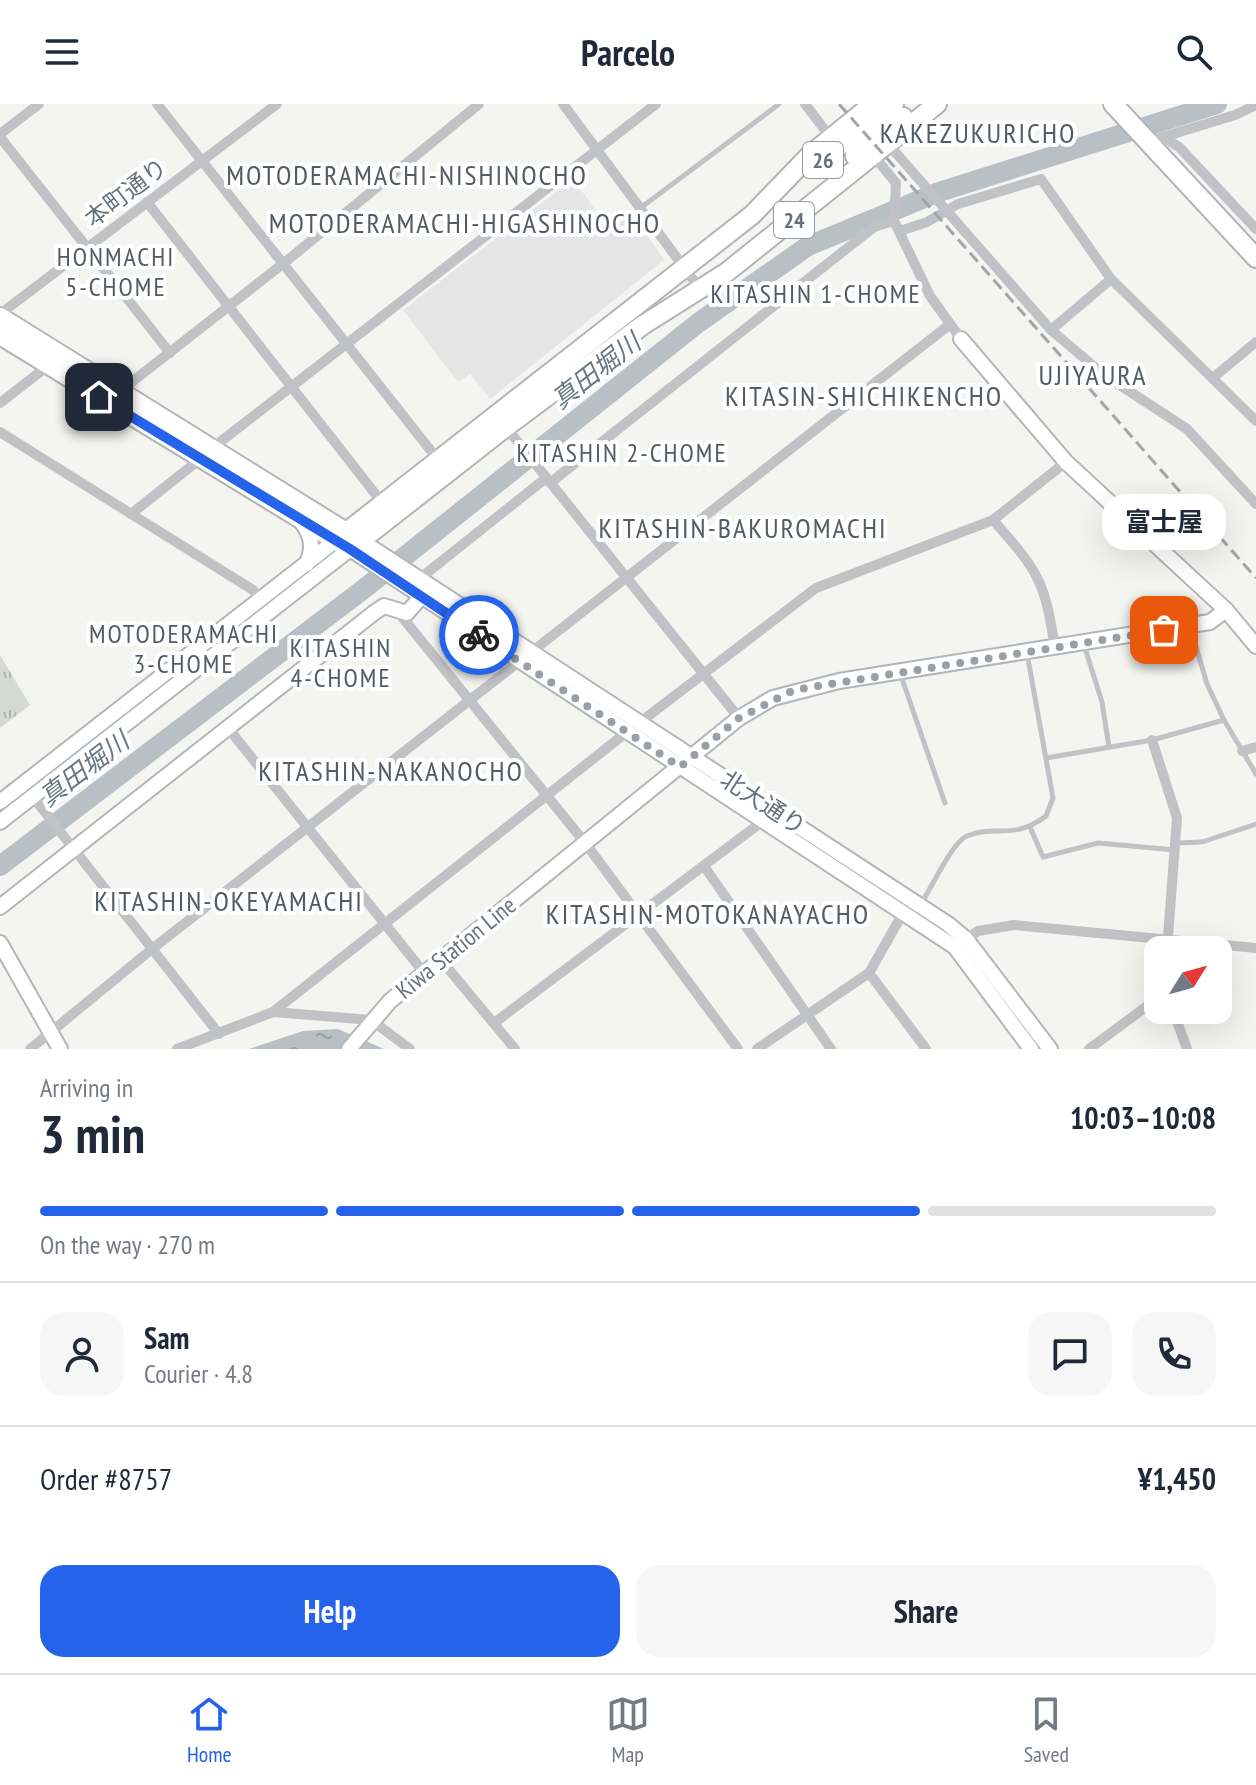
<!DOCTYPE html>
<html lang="en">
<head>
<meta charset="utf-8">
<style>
	:root { --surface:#fff; --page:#f6f6f7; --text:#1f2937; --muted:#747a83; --line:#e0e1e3; --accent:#2563eb }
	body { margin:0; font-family:"PT Sans Narrow","Noto Sans JP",sans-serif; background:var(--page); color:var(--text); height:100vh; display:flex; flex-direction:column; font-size:30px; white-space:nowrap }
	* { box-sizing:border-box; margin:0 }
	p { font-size:26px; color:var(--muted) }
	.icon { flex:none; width:44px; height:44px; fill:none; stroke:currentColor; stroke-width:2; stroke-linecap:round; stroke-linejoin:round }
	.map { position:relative; height:945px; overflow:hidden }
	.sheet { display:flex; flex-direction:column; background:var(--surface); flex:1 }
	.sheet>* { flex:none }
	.needle { width:52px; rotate:53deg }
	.fabs { position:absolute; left:1144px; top:832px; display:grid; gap:16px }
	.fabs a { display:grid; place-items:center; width:88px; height:88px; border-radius:16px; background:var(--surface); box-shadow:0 8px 32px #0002; font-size:40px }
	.pin { position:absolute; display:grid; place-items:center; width:68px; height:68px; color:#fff; margin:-34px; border-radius:16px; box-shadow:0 4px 12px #0006 }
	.courier { position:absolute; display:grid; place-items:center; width:80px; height:80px; margin:-40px; border:6px solid #2563eb; border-radius:50%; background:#fff; color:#222; box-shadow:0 2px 10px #0007 }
	.bubble { position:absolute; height:56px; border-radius:24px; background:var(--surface); box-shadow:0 8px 32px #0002; font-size:26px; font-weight:700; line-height:56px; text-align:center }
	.headline em { font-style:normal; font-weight:700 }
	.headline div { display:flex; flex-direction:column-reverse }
	.headline { display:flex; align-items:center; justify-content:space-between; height:136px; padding:0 40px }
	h1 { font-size:52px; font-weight:700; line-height:60px }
	.bar { display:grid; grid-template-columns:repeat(4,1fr); gap:12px 8px; align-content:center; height:96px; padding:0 40px }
	.bar i { height:10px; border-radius:6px; background:var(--line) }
	.bar .current { background:var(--accent) }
	.bar p { grid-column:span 4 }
	.line { display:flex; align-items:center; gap:20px; padding:0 40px; border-top:2px solid var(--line) }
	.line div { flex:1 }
	.round { display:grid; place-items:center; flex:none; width:84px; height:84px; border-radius:24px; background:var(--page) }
	.button { display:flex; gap:16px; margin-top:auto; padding:16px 40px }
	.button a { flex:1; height:92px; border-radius:24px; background:var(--accent); color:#fff; font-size:32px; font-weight:700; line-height:92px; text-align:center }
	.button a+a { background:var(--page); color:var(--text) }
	header { display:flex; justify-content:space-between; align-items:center; height:104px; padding:0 40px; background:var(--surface); font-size:36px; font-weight:700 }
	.tab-bar { display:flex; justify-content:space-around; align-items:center; height:112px; border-top:2px solid var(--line); background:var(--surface); font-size:22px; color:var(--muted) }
	.tab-bar a { display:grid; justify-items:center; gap:4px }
	.tab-bar .current { color:var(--accent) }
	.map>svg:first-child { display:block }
	.built { fill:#e4e5e4 }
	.park { fill:url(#park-tufts) }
	.water { fill:url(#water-ripples) }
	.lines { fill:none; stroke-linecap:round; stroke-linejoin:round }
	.river { stroke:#b8c0c5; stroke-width:20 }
	.secondary-casing { stroke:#b2b6ba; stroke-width:18 }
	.highway-casing { stroke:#b2b5b8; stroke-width:22 }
	.lane { stroke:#c0c2c5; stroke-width:5 }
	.street { stroke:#c0c2c5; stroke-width:10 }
	.secondary { stroke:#fff; stroke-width:14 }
	.highway { stroke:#fff; stroke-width:18 }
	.rail { stroke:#a1a5aa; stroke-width:3; stroke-dasharray:12 6; stroke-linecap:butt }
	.done { stroke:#989fa6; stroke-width:8; stroke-dasharray:0 14.4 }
	.route { stroke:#2563eb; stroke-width:10 }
	.labels { text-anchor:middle; stroke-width:8; stroke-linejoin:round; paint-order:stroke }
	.shield { fill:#fff; stroke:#949ca5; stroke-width:2 }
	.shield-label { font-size:22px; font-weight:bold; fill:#66717e }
	.street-label { font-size:24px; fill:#66717e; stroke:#fff }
	.neighbourhood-label { font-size:26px; letter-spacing:2px; fill:#535b64; stroke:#fff }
	.water-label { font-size:26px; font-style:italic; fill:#677882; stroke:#fff }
	.quarter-label { font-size:28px; letter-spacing:2px; fill:#535b64; stroke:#fff }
</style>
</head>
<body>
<header><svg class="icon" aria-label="menu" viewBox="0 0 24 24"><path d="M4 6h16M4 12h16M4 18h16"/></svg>Parcelo<svg class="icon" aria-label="search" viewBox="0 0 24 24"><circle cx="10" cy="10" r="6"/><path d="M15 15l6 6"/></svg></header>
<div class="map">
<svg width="1256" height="945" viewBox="0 0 1256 945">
	<defs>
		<pattern id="park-tufts" width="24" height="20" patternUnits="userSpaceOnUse" patternTransform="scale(2)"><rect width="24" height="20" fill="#d4dad2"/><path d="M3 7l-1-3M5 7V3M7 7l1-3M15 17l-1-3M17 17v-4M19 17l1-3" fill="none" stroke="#b0b5b0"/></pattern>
		<pattern id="water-ripples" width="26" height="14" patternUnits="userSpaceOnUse" patternTransform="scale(2)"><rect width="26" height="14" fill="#b8c0c5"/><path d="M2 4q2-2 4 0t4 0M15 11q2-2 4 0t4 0" fill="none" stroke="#99a0a5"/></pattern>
	</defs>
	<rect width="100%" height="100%" fill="#f4f4f1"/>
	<path class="built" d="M573,75l37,51 22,-17 32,47 -174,139 -20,-25 -12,8 -55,-72z"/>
	<path class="park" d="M0,551l30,50 -30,23z"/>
	<path class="water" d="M338,925l46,20h-135l54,-18z"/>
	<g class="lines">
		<path class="river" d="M0,762l365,-278 333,-265 110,-77 131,-54 278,-88"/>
		<defs>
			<g id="secondary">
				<path d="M961,235l105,123 160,148 30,36"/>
				<path d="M301,417c11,16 13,25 6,43"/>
				<path d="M360,436l588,384 18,15 84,110"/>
				<path d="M0,698l335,-261"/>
				<path d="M0,718l350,-273 605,398 76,102"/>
				<path d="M0,803l375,-295 9,-6 23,7 14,-16"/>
				<path d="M0,839l60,106"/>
				<path d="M349,945l41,-48 349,-283 34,-20 66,-17 371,-59 16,-12"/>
			</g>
			<g id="highway">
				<path d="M1113,0l143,154"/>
				<path d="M843,40l51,-40"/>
				<path d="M855,52l48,-39"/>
				<path d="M0,213l354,220"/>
				<path d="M0,231l350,214 156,-122 137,-102 84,-53 210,-168"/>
				<path d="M335,437l417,-326 58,-60 63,-51"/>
			</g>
		</defs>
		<use href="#secondary" class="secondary-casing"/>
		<use href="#highway" class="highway-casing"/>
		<g class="lane">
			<path d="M639,105l140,-105"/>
			<path d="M1190,522l17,58 17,36"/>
			<path d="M1084,541l18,57 7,45"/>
			<path d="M900,569l45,130"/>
			<path d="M1046,654l106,-18 72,-20 32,54"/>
			<path d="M1030,723l13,30 55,-14 77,7"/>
			<path d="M1177,739l25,-1 54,-18"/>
			<path d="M921,800c9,-14 32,-63 46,-68 28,-12 46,5 79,-20l7,-18 -26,-145"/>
		</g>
		<g class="street">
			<path d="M157,0l282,357"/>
			<path d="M563,0l137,185"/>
			<path d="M805,0l26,34"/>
			<path d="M0,30l39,-30"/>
			<path d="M0,33l170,216"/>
			<path d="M1163,33l16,10 77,82"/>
			<path d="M1160,34l75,-23 21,-10"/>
			<path d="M889,41l162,185 52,44 84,55 69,75"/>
			<path d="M874,52l22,27 -2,38 36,75 31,43"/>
			<path d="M147,98l237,303"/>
			<path d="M900,127l27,-9 31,-18 83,-25 70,100 145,142"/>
			<path d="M0,210l277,-210"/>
			<path d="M1051,226l60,-51"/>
			<path d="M1214,273l42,-35"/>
			<path d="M119,288l165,-129 195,-159"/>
			<path d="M0,299l49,-38"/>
			<path d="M505,322l234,292"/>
			<path d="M0,328l253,158 8,10"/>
			<path d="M211,345l445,-345"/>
			<path d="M550,379l324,-256 20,-6"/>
			<path d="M131,410l68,-54"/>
			<path d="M993,416c45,51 52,60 62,129"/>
			<path d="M418,476l128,-102"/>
			<path d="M398,508l188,232 152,205"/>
			<path d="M639,619l177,-135 177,-68 73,-58"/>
			<path d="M228,624l197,246"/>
			<path d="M1152,636l25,78 -10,132"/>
			<path d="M1242,647l14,-4"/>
			<path d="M33,693l186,237"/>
			<path d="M704,762l127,183"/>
			<path d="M963,837l15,-10 36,-6 242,23"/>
			<path d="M441,856l74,89"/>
			<path d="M869,869l57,76"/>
			<path d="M1173,906l14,39"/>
			<path d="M273,908l98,8 39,29"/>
			<path d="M494,919l269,-202"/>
			<path d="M30,945l122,-100 797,-624"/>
			<path d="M177,945l96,-37 354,-280"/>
			<path d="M757,945l112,-76 34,-60"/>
			<path d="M1089,945l69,-51"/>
		</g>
		<use href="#secondary" class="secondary"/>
		<use href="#highway" class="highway"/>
		<path class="rail" d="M839,0l417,474"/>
	</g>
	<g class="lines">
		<path class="done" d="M479,531l201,132 59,-49 55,-28 370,-60"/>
		<path class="route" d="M99,293l251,152 129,86"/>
	</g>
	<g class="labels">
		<g class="shield">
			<rect x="803" y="38" width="40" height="36" rx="6"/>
			<rect x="774" y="98" width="40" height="36" rx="6"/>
		</g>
		<g class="shield-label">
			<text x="823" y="64">26</text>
			<text x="794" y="124">24</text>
		</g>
		<g class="street-label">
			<text transform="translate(126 89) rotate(-37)" y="8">本町通り</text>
			<text transform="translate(763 699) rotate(33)" y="8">北大通り</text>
			<text transform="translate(456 844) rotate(-39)" y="8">Kiwa Station Line</text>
		</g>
		<g class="neighbourhood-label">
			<text x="116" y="162">HONMACHI<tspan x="116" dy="30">5-CHOME</tspan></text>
			<text x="816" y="199">KITASHIN 1-CHOME</text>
			<text x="622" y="358">KITASHIN 2-CHOME</text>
			<text x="184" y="539">MOTODERAMACHI<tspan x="184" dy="30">3-CHOME</tspan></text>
			<text x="341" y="553">KITASHIN<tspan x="341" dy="30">4-CHOME</tspan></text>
		</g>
		<g class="water-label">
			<text transform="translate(596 267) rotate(-38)" y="9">真田堀川</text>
			<text transform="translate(84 665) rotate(-37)" y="9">真田堀川</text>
		</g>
		<g class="quarter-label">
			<text x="978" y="39">KAKEZUKURICHO</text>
			<text x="407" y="81">MOTODERAMACHI-NISHINOCHO</text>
			<text x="465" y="129">MOTODERAMACHI-HIGASHINOCHO</text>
			<text x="1093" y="281">UJIYAURA</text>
			<text x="864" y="302">KITASIN-SHICHIKENCHO</text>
			<text x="743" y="434">KITASHIN-BAKUROMACHI</text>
			<text x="391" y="677">KITASHIN-NAKANOCHO</text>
			<text x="229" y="807">KITASHIN-OKEYAMACHI</text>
			<text x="708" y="820">KITASHIN-MOTOKANAYACHO</text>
		</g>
	</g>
</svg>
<div class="fabs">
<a><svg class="needle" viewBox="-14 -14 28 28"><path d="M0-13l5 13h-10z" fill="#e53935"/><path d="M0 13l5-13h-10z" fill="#747a83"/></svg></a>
</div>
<div class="pin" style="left:1164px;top:526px;background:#ea580c"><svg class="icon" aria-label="bag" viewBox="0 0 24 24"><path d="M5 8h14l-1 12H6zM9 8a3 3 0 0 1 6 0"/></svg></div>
<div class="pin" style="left:99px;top:293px;background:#1f2937"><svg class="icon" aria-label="home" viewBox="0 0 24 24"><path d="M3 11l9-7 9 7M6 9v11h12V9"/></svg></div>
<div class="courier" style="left:479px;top:531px"><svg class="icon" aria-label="bike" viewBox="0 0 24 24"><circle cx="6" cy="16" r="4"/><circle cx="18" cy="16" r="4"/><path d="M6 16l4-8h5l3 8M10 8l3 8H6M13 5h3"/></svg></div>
<div class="bubble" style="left:1102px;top:390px;width:124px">富士屋</div>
</div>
<section class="sheet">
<div class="headline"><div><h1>3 min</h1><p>Arriving in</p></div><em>10:03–10:08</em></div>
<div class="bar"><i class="current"></i><i class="current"></i><i class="current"></i><i></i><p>On the way · 270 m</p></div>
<div class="line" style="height:144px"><a class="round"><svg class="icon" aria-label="person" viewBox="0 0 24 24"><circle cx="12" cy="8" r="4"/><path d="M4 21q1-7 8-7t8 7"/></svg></a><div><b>Sam</b><p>Courier · 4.8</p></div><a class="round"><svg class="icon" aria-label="chat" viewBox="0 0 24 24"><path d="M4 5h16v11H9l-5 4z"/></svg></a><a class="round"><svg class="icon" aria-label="phone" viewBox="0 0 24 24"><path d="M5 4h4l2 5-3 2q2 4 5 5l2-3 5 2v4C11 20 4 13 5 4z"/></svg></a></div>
<div class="line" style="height:104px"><div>Order #8757</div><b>¥1,450</b></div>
<div class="button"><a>Help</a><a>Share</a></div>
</section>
<nav class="tab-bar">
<a class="current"><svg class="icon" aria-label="home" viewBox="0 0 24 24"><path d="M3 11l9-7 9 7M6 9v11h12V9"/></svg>Home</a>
<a><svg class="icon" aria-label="map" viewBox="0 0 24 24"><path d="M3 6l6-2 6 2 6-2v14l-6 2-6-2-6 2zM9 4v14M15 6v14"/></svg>Map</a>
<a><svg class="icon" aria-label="saved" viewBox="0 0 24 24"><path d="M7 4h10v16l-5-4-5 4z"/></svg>Saved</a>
</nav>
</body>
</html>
